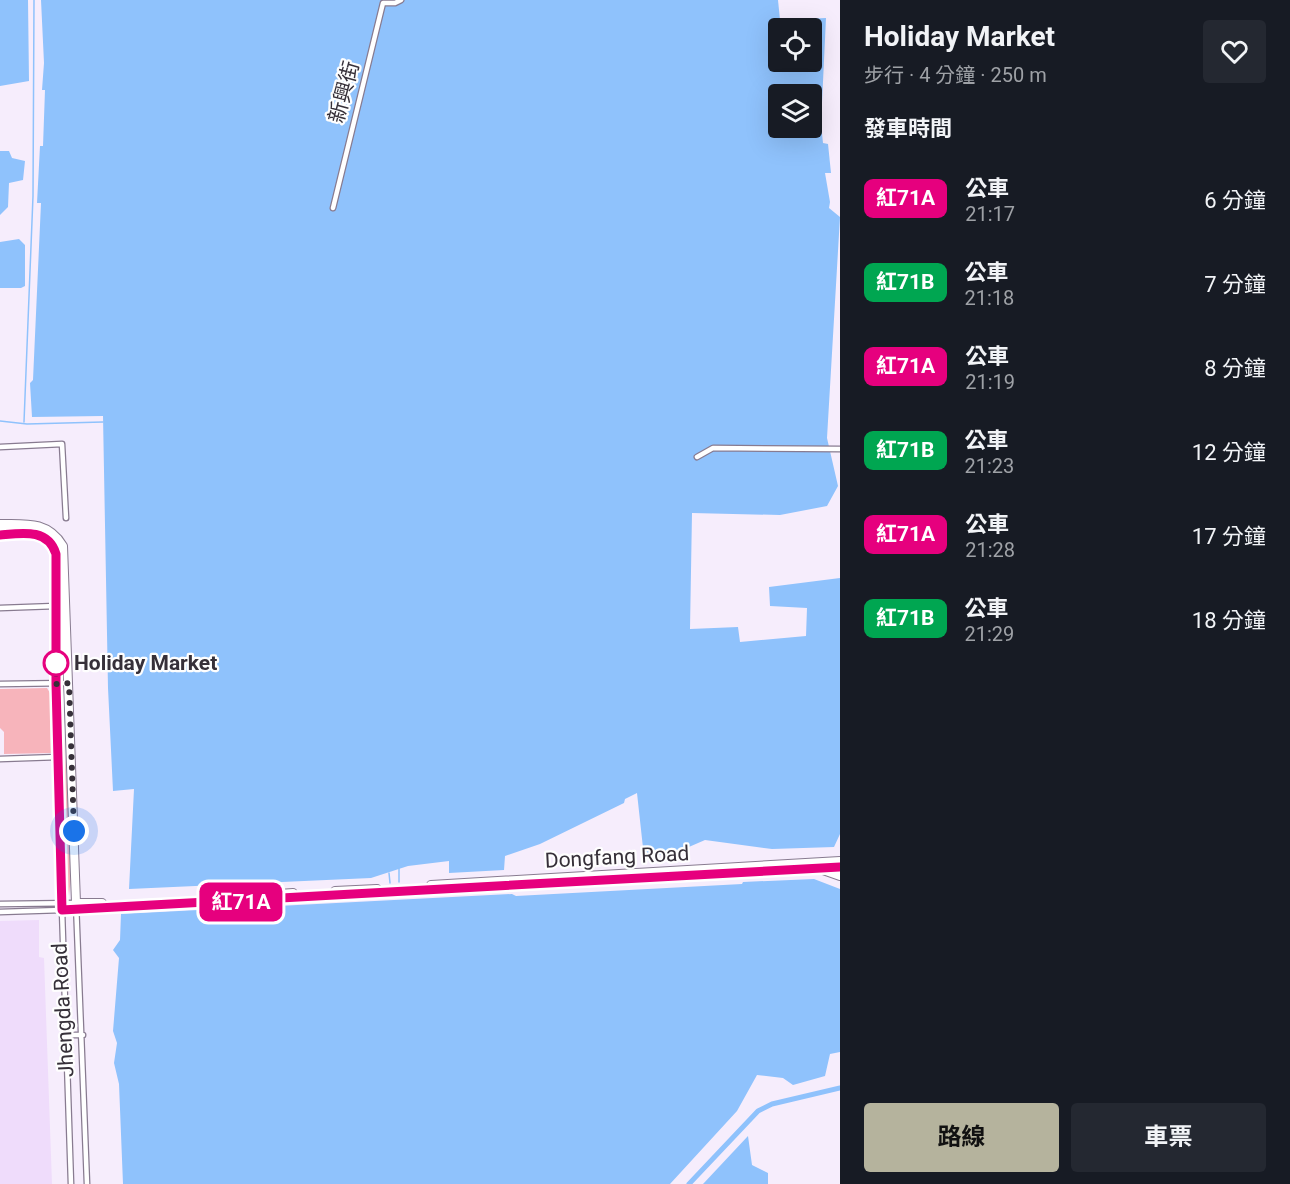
<!DOCTYPE html>
<html lang="zh-TW">
<head>
<meta charset="utf-8">
<style>
  :root { --surface:#171b24; --page:#242831; --text:#f1f3f6; --muted:#9ea1a6; --accent:#b5b39d }
  body { margin:0; font-family:Roboto,"Noto Sans TC",sans-serif; background:var(--page); color:var(--text); height:100vh; display:flex; flex-direction:column; font-size:22px; white-space:nowrap }
  * { box-sizing:border-box; margin:0 }
  p { font-size:20px; color:var(--muted) }
  .icon { flex:none; width:33px; height:33px; fill:none; stroke:currentColor; stroke-width:2; stroke-linecap:round; stroke-linejoin:round }
  .map { position:relative; flex:1; overflow:hidden }
  .panel { display:flex; flex-direction:column; background:var(--surface); width:450px }
  .panel>* { flex:none }
  .badge { padding:0 12px; border-radius:9px; font-size:21px; line-height:39px }
  .controls { position:absolute; left:768px; top:18px; display:grid; gap:12px }
  .controls a { display:grid; place-items:center; width:54px; height:54px; border-radius:6px; background:var(--surface); box-shadow:0 6px 24px #0002; font-size:30px }
  .you { position:absolute; width:30px; height:30px; margin:-15px; border:4px solid #fff; border-radius:50%; background:#1a73e8; box-shadow:0 0 0 9px #1a73e833 }
  .map>.badge { position:absolute; translate:-50% -50%; box-shadow:0 0 0 3px #fff }
  h2 { padding:0 24px; font-size:22px; line-height:54px }
  .round { display:grid; place-items:center; flex:none; width:63px; height:63px; border-radius:6px; background:var(--page) }
  .overview { display:flex; align-items:center; justify-content:space-between; height:102px; padding:0 24px }
  h1 { font-size:28px; font-weight:700; line-height:45px }
  .action { display:flex; gap:12px; margin-top:auto; padding:12px 24px }
  .action a { flex:1; height:69px; border-radius:6px; background:var(--accent); color:#111; font-size:24px; font-weight:700; line-height:69px; text-align:center }
  .action a+a { background:var(--page); color:var(--text) }
  ul { padding:0; list-style:none }
  li { display:flex; align-items:center; gap:18px; height:84px; padding:0 24px }
  li div { flex:1 }
  li b { display:block; font-size:22px }
  li em { font-style:normal }
  li .badge { min-width:66px; font-weight:700; text-align:center }
  main { display:flex; flex:1; min-height:0 }
  .map>svg:first-child { display:block }
  .built { fill:#efdcfb }
  .green { fill:#f7b4bb }
  .water { fill:#8fc2fc; fill-rule:evenodd }
  .lines { fill:none; stroke-linecap:round; stroke-linejoin:round }
  .stream { stroke:#8fc2fc; stroke-width:1.5 }
  .canal { stroke:#8fc2fc; stroke-width:5 }
  .street-casing { stroke:#887b90; stroke-width:7 }
  .primary-casing { stroke:#887b90; stroke-width:10 }
  .street { stroke:#fff; stroke-width:4.5 }
  .primary { stroke:#fff; stroke-width:8 }
  .line-casing { stroke:#fff; stroke-width:14 }
  .line { stroke:#e6007e; stroke-width:9 }
  .walk { stroke:#363039; stroke-width:6; stroke-dasharray:0 10.8 }
  .stop-dot { fill:#fff; stroke:#e6007e; stroke-width:3 }
  .labels { text-anchor:middle; stroke-width:4.5; stroke-linejoin:round; paint-order:stroke }
  .street-label { font-size:21px; fill:#363039; stroke:#fefefe }
  .stop-label { font-size:21px; font-weight:bold; fill:#363039; stroke:#fefefe; text-anchor:start }
</style>
</head>
<body>
<main>
<div class="map">
<svg width="840" height="1184" viewBox="0 0 840 1184">
  <rect width="100%" height="100%" fill="#f6edfc"/>
  <path class="built" d="M 39,920 L 39,957 L 44,958 L 52,1184 L 0,1184 L 0,921 Z"/>
  <path class="green" d="M 47,688 L 50,693 L 51,753 L 4,754 L 4,732 L 0,728 L 0,689 Z
    M 59,689 L 61,689 L 72,867 L 69,896 L 64,863 Z"/>
  <path class="water" d="M 0,0 L 28,0 L 29,81 L 0,86 Z
    M 41,0 L 778,0 L 780,20 L 826,18 L 821,124 L 823,143 L 828,144 L 831,173 L 825,173 L 830,202 L 829,208 L 840,217 L 827,438 L 838,486 L 827,506 L 780,515 L 692,513 L 690,629 L 738,627 L 740,642 L 806,636 L 807,608 L 770,606 L 769,587 L 840,578 L 840,834 L 834,847 L 772,849 L 705,840 L 675,853 L 644,857 L 637,793 L 625,799 L 624,803 L 540,844 L 505,856 L 504,870 L 449,873 L 449,861 L 408,866 L 371,878 L 129,889 L 134,789 L 113,791 L 108,688 L 103,416 L 32,417 L 30,383 L 33,380 L 41,203 L 37,203 L 40,146 L 43,146 L 45,90 L 42,90 L 44,63 ZM 778,28 L 812,28 L 812,62 L 778,62 ZM 778,94 L 812,94 L 812,128 L 778,128 Z
    M 0,151 L 9,151 L 12,158 L 25,161 L 23,180 L 9,183 L 8,207 L 0,215 Z
    M 19,239 L 25,245 L 25,286 L 21,288 L 0,288 L 0,242 Z
    M 814,879 L 840,889 L 840,1052 L 830,1054 L 825,1076 L 793,1085 L 783,1078 L 757,1075 L 737,1111 L 670,1184 L 123,1184 L 119,1084 L 114,1063 L 117,1043 L 113,1031 L 119,958 L 113,950 L 120,940 L 121,914 L 512,894 L 516,896 L 742,884 L 743,882 Z
    M 748,1136 L 752,1165 L 768,1173 L 768,1184 L 703,1184 Z"/>
  <g class="lines">
    <path class="stream" d="M 0,421 L 27,424 L 103,422
      M 24,422 L 33,196 L 34,0
      M 399,867 L 399,882
      M 389,873 L 390,883"/>
    <path class="canal" d="M 689,1184 L 758,1111 L 772,1104 L 840,1088"/>
    <g class="street-casing">
      <path id="street" d="M 333,208 L 383,3 L 395,3 L 401,0
        M 0,447 L 62,444 L 66,518
        M 697,457 L 713,448 L 840,449
        M 0,608 L 56,606
        M 0,684 L 69,683
        M 0,759 L 58,757
        M 0,904 L 76,903 L 87,1184
        M 0,912 L 62,910 L 71,1184
        M 66,1035 L 83,1035"/>
    </g>
    <g class="primary-casing">
      <path id="primary" d="M 0,524 C 26,524 48,521 63,546 L 76,903 L 102,903
        M 0,535 C 22,533 48,528 56,554 L 56,684 L 62,910 L 840,867
        M 823,870 L 840,876
        M 431,885 L 840,861
        M 335,891 L 377,889
        M 249,896 L 293,893"/>
    </g>
    <use href="#street" class="street"/>
    <use href="#primary" class="primary"/>
  </g>
  <g class="lines">
    <g class="line-casing">
      <path id="line" d="M 0,535 C 22,533 48,528 56,554 L 56,684 L 62,910 L 840,867"/>
    </g>
    <use href="#line" class="line"/>
    <path class="walk" d="M 56,663 L 56,684 L 69,683 L 74,831"/>
  </g>
  <circle class="stop-dot" cx="56" cy="663" r="12"/>
  <g class="labels">
    <g class="street-label">
      <text transform="translate(344 92) rotate(-75)" y="7">新興街</text>
      <text transform="translate(617 857) rotate(-3)" y="7">Dongfang Road</text>
      <text transform="translate(63 1010) rotate(-93)" y="7">Jhengda Road</text>
    </g>
    <g class="stop-label">
      <text x="74" y="670">Holiday Market</text>
    </g>
  </g>
</svg>
<div class="controls">
<a><svg class="icon" aria-label="locate" viewBox="0 0 24 24"><circle cx="12" cy="12" r="6"/><path d="M12 2v4M12 18v4M2 12h4M18 12h4"/></svg></a>
<a><svg class="icon" aria-label="layers" viewBox="0 0 24 24"><path d="M12 4l9 5-9 5-9-5zM3 14l9 5 9-5"/></svg></a>
</div>
<div class="you" style="left:74px;top:831px"></div>
<b class="badge" style="left:241px;top:902px;background:#e6007e;color:#fff">紅71A</b>
</div>
<section class="panel">
<div class="overview"><div><h1>Holiday Market</h1><p>步行 · 4 分鐘 · 250 m</p></div><a class="round"><svg class="icon" aria-label="heart" viewBox="0 0 24 24"><path d="M12 20l-8-8c-3-5 5-10 8-4 3-6 11-1 8 4z"/></svg></a></div>
<h2>發車時間</h2>
<ul>
<li><span class="badge" style="background:#e6007e;color:#fff">紅71A</span><div><b>公車</b><p>21:17</p></div><em>6 分鐘</em></li>
<li><span class="badge" style="background:#00a651;color:#fff">紅71B</span><div><b>公車</b><p>21:18</p></div><em>7 分鐘</em></li>
<li><span class="badge" style="background:#e6007e;color:#fff">紅71A</span><div><b>公車</b><p>21:19</p></div><em>8 分鐘</em></li>
<li><span class="badge" style="background:#00a651;color:#fff">紅71B</span><div><b>公車</b><p>21:23</p></div><em>12 分鐘</em></li>
<li><span class="badge" style="background:#e6007e;color:#fff">紅71A</span><div><b>公車</b><p>21:28</p></div><em>17 分鐘</em></li>
<li><span class="badge" style="background:#00a651;color:#fff">紅71B</span><div><b>公車</b><p>21:29</p></div><em>18 分鐘</em></li>
</ul>
<div class="action"><a>路線</a><a>車票</a></div>
</section>
</main>
</body>
</html>
